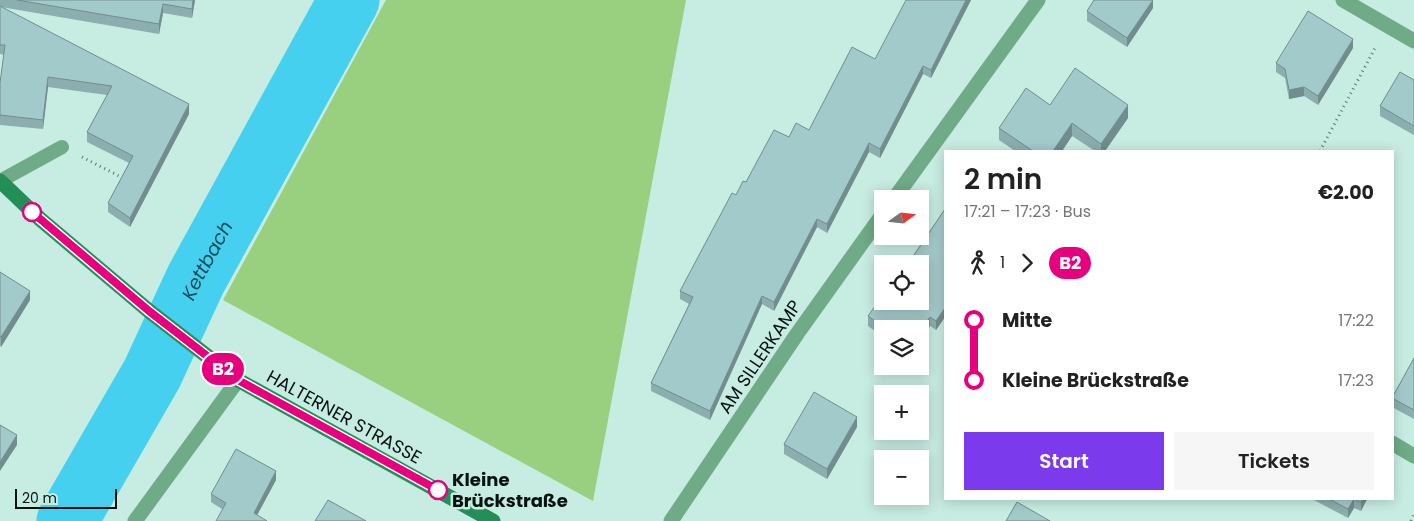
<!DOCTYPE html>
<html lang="en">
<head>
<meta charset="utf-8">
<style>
  :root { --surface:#fff; --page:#f6f6f6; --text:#222; --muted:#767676; --accent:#7c3aed }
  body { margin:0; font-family:Poppins,sans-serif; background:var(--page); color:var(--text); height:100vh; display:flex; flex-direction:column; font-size:19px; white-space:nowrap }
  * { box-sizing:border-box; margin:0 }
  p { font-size:16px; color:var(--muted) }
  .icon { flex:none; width:28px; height:28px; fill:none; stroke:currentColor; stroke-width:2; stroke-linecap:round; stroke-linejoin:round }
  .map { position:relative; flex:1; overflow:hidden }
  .drawer { position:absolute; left:944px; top:150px; width:450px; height:350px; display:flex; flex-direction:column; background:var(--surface); border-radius:0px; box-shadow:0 2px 12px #0003 }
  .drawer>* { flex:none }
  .badge { padding:0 10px; border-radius:16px; font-size:18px; line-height:32px }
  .needle { width:32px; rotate:75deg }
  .fabs { position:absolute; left:874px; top:190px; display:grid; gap:10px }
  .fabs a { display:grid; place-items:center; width:55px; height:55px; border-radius:0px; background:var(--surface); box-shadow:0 2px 12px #0003; font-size:25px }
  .scale { position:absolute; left:15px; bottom:12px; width:102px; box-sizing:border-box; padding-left:5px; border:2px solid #05120f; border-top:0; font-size:14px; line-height:18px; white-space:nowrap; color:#05120f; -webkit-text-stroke:4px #c7ece2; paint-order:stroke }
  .map>.badge { position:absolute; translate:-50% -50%; box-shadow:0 0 0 2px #fff }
  .legs { display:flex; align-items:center; gap:8px; height:55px; padding:0 20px; font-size:16px }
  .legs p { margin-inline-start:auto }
  .summary { display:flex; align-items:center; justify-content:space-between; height:85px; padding:0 20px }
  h1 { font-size:28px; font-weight:600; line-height:38px }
  .cta { display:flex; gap:10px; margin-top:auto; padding:10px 20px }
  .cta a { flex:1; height:58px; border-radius:0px; background:var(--accent); color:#fff; font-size:20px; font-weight:600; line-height:58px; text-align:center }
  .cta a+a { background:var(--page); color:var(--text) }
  ul { padding:0 20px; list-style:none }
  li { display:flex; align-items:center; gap:18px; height:60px; font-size:19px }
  li i { display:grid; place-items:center; width:8px; height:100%; margin:0 6px; background:currentColor }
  li i::after { content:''; width:12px; height:12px; margin:-6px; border:4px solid; border-radius:50%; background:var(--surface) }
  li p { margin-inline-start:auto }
  li:first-child i { background:linear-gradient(#0000 50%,currentColor 0) }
  li:last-child i { background:linear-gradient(currentColor 50%,#0000 0) }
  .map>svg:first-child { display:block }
  .green { fill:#99d080 }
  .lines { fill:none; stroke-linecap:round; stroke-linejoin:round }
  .river { stroke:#46d0ef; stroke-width:61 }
  .path { stroke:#5d756f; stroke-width:3; stroke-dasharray:1 4; stroke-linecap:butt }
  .lane { stroke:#6fab86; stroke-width:14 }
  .street { stroke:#6fab86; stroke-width:15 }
  .secondary { stroke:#248e59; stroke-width:15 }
  .wall { fill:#8caeae }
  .shaded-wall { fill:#728d8d }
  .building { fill:#a3caca; stroke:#728d8d }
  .line-1-casing { stroke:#fff; stroke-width:11 }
  .line-1 { stroke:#e6007e; stroke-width:8 }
  .stop-1-dot { fill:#fff; stroke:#e6007e; stroke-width:2.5 }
  .labels { text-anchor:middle; stroke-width:5; stroke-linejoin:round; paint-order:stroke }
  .street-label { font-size:18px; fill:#05120f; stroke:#c7ece2 }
  .stop-label { font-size:18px; font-weight:bold; fill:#05120f; stroke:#c7ece2; text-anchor:start }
  .water-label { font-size:19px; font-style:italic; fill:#134d5a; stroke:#c7ece2 }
</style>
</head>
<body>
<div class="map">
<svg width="1414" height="521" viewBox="0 0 1414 521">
  <rect width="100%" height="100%" fill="#c7ece2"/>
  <path class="green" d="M 386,0 L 686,0 L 593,501 L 223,300 Z"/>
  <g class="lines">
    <path class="river" id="s1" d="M 67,521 L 152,374 L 196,279 L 349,0"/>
    <path class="path" d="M 1320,151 L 1375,48
      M 82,157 L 123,178
      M 1411,521 L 1414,514"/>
    <path class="lane" d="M 0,181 L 62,147"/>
    <path class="street" d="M 1343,0 L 1414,41
      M 894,199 L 1038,0
      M 1392,443 L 1414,456
      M 135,521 L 238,380
      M 671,521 L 797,334 L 882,215"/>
    <path class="secondary" d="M 0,181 L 40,219 L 149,311 L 238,380 L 493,521"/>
  </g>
  <path class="wall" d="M 0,0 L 195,0 L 192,18 L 163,13 L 159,34 L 1,7 L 189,114 L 130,227 L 108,212 L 108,203 L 129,163 L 87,142 L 87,132 L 107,95 L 48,87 L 43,129 L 0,125 L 0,83 L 4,55 L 0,54 Z
    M 971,0 L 931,78 L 923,74 L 880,158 L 869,152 L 827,233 L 817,227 L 774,311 L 762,304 L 710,420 L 651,391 L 651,383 L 689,304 L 680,299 L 680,291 L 736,195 L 746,182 L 789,137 L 809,130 L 875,59 Z
    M 1153,0 L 1153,8 L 1127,47 L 1087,21 L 1087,11 Z
    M 1353,48 L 1318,105 L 1304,96 L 1289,99 L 1285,78 L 1276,72 L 1276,63 Z
    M 1414,80 L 1414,135 L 1380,116 L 1380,106 Z
    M 1050,105 L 1128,118 L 1105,151 L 1095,151 L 1072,136 L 1062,151 L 1015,151 L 999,140 L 999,128 Z
    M 945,209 L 945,317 L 936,330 L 930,326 L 920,329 L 882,329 L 882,336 L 868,326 L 868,316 L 882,301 Z
    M 0,272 L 30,300 L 1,347 L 0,346 Z
    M 1414,358 L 1414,419 L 1392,407 L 1392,398 Z
    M 857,427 L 827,479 L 784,454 L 784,444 Z
    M 276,480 L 257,515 L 222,509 L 211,502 L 211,494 Z
    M 1312,499 L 1367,499 L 1361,511 L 1354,508 L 1348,518 Z"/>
  <path class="shaded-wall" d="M 193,0 L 195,0 L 192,18 L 192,9 Z
    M 966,0 L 971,0 L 931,78 L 931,70 Z
    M 1153,0 L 1153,8 L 1127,47 L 1127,38 Z
    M 163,4 L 163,13 L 159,34 L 159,24 Z
    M 1353,39 L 1353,48 L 1318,105 L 1318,96 Z
    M 923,66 L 923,74 L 880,158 L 880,149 Z
    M 48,77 L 48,87 L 43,129 L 43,120 Z
    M 1304,87 L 1304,96 L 1289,99 L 1289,90 Z
    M 189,104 L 189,114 L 130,227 L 130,218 Z
    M 1128,105 L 1128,118 L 1105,151 L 1101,151 L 1101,144 Z
    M 1072,123 L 1072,136 L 1062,151 L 1053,151 Z
    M 869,143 L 869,152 L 827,233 L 827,224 Z
    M 817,219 L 817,227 L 774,311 L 774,302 Z
    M 30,291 L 30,300 L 1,347 L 1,337 Z
    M 762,296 L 762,304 L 710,420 L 710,411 Z
    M 945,308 L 945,317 L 936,330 L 936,321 Z
    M 930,317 L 930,326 L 920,341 L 920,331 Z
    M 857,417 L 857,427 L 827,479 L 827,469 Z
    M 17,435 L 17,445 L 0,471 L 0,462 Z
    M 276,471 L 276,480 L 254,521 L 254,513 Z
    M 1354,499 L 1354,508 L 1348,518 L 1348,509 Z
    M 1362,499 L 1367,499 L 1361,511 L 1361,502 Z"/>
  <path class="building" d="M 17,0 L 193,0 L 192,9 L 163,4 L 159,24 Z
    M 906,0 L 966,0 L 931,70 L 923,66 L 880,149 L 869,143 L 827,224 L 817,219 L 774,302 L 762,296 L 710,411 L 651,383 L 693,297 L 680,291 L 732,193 L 736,195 L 743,181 L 746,182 L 774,130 L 789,137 L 796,123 L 809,130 L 852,47 L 875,59 Z
    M 1094,0 L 1153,0 L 1127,38 L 1087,11 Z
    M 0,6 L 189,104 L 130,218 L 108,203 L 133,156 L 87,132 L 112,86 L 48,77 L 43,120 L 0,115 L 0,83 L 5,45 L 0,45 Z
    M 1308,11 L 1353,39 L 1318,96 L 1304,87 L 1289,90 L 1285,69 L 1276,63 Z
    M 1075,68 L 1128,105 L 1101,144 L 1072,123 L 1053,151 L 1033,151 L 999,128 L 1026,88 L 1050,105 Z
    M 1400,72 L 1414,80 L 1414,126 L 1380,106 Z
    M 945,209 L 945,308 L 936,321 L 930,317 L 920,331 L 920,329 L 886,329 L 868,316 L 882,296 L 882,301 L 920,301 L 920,264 L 908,264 Z
    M 0,272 L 30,291 L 1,337 L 0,336 Z
    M 1414,358 L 1414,410 L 1392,398 Z
    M 814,392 L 857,417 L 827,469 L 784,444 Z
    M 0,425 L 17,435 L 0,462 Z
    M 236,449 L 276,471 L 254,513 L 267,521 L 216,521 L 226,503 L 211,494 Z
    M 1329,499 L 1354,499 L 1348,509 Z
    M 1354,499 L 1362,499 L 1361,502 Z
    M 328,500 L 366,521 L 315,521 Z
    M 1017,502 L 1050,521 L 1006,521 Z"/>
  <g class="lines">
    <g class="line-1-casing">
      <path id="line-1" d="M 32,212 L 149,311 L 238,380 L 438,490"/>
    </g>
    <use href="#line-1" class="line-1"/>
  </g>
  <g class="stop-1-dot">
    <circle cx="32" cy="212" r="9"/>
    <circle cx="438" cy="490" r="9"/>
  </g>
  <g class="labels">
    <g class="street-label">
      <text transform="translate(760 357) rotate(-56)" y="6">AM SILLERKAMP</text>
      <text transform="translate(344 417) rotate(29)" y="6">HALTERNER STRASSE</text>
    </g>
    <g class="stop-label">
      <text x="452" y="486">Kleine<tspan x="452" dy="21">Brückstraße</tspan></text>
    </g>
    <g class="water-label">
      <text dy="7" stroke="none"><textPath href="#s1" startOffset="296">Kettbach</textPath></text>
    </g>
  </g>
</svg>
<div class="fabs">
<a><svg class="needle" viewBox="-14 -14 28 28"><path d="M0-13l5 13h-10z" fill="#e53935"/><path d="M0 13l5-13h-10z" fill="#767676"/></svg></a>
<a><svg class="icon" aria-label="locate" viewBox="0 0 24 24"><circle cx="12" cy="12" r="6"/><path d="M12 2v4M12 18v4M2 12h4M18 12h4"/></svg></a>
<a><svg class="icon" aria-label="layers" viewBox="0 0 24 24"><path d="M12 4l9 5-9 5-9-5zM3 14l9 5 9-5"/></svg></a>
<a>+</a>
<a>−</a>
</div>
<div class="scale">20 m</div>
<b class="badge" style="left:223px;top:369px;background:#e6007e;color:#fff">B2</b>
<section class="drawer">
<div class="summary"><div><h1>2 min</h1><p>17:21 – 17:23 · Bus</p></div><b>€2.00</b></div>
<div class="legs"><svg class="icon" aria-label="walk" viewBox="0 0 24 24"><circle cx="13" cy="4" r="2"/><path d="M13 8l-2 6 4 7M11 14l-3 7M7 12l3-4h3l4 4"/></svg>1<svg class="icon" aria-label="forward" viewBox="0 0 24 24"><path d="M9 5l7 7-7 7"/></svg><b class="badge" style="background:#e6007e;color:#fff">B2</b></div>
<ul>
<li><i style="color:#e6007e"></i><b>Mitte</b><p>17:22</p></li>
<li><i style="color:#e6007e"></i><b>Kleine Brückstraße</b><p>17:23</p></li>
</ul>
<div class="cta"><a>Start</a><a>Tickets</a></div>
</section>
</div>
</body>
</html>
